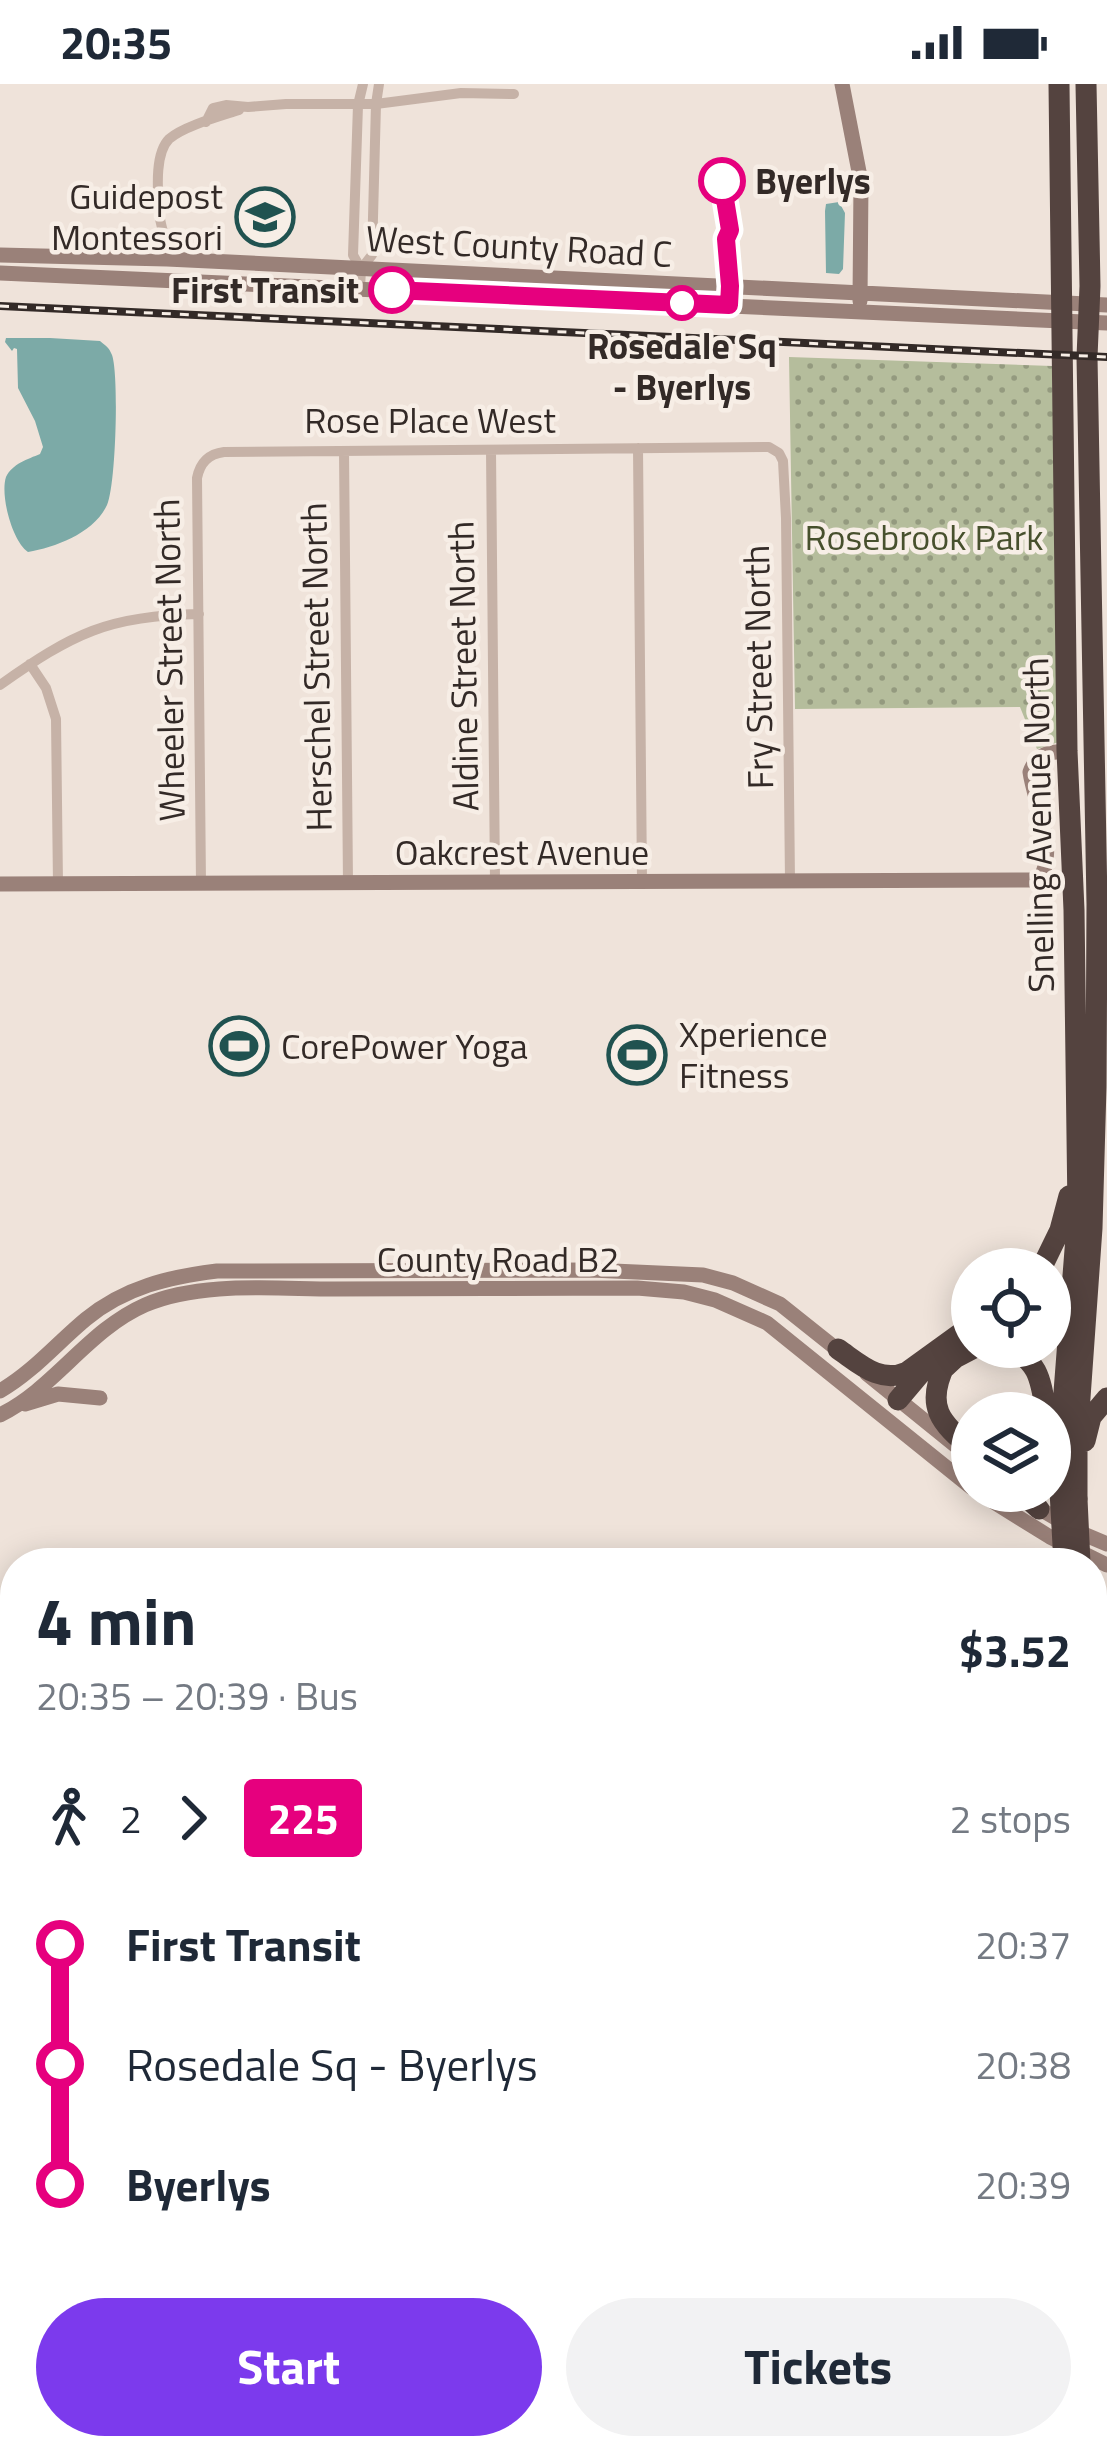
<!DOCTYPE html>
<html lang="en">
<head>
<meta charset="utf-8">
<style>
  :root { --surface:#fff; --page:#f2f2f3; --text:#1f2937; --muted:#747a83; --accent:#7c3aed }
  body { margin:0; font-family:"Titillium Web",sans-serif; background:var(--page); color:var(--text); height:100vh; display:flex; flex-direction:column; font-size:45px; white-space:nowrap }
  * { box-sizing:border-box; margin:0 }
  p { font-size:39px; color:var(--muted) }
  .icon { flex:none; width:66px; height:66px; fill:none; stroke:currentColor; stroke-width:2; stroke-linecap:round; stroke-linejoin:round }
  .map { position:relative; flex:1; overflow:hidden }
  .drawer { position:absolute; left:0px; top:1464px; width:1107px; height:912px; display:flex; flex-direction:column; background:var(--surface); border-radius:48px 48px 0 0; box-shadow:0 6px 30px #0003 }
  .drawer>* { flex:none }
  .badge { padding:0 24px; border-radius:9px; font-size:42px; line-height:78px }
  .fabs { position:absolute; left:951px; top:1164px; display:grid; gap:24px }
  .fabs a { display:grid; place-items:center; width:120px; height:120px; border-radius:50%; background:var(--surface); box-shadow:0 6px 30px #0003; font-size:60px }
  .map>.badge { position:absolute; translate:-50% -50%; box-shadow:0 0 0 6px #fff }
  .legs { display:flex; align-items:center; gap:18px; height:132px; padding:0 36px; font-size:39px }
  .legs p { margin-inline-start:auto }
  .overview { display:flex; align-items:center; justify-content:space-between; height:204px; padding:0 36px }
  h1 { font-size:66px; font-weight:700; line-height:90px }
  .cta { display:flex; gap:24px; margin-top:auto; padding:24px 36px }
  .cta a { flex:1; height:138px; border-radius:72px; background:var(--accent); color:#fff; font-size:48px; font-weight:700; line-height:138px; text-align:center }
  .cta a+a { background:var(--page); color:var(--text) }
  ul { padding:0 36px; list-style:none }
  li { display:flex; align-items:center; gap:42px; height:120px; font-size:45px }
  li i { display:grid; place-items:center; width:18px; height:100%; margin:0 15px; background:currentColor }
  li i::after { content:''; width:30px; height:30px; margin:-15px; border:9px solid; border-radius:50%; background:var(--surface) }
  li p { margin-inline-start:auto }
  li:first-child i { background:linear-gradient(#0000 50%,currentColor 0) }
  li:last-child i { background:linear-gradient(currentColor 50%,#0000 0) }
  .status { display:flex; justify-content:space-between; align-items:center; height:84px; padding:0 60px; background:var(--surface); direction:ltr }
  .status svg { height:33px; fill:currentColor }
  .map>svg:first-child { display:block }
  .park { fill:url(#park-dots) }
  .water { fill:#7caaa7 }
  .lines { fill:none; stroke-linecap:round; stroke-linejoin:round }
  .street { stroke:#c6b2a7; stroke-width:10 }
  .secondary { stroke:#9a8179; stroke-width:15 }
  .highway { stroke:#54433f; stroke-width:21 }
  .rail-casing { stroke:#332a27; stroke-width:8 }
  .rail { stroke:#f7eee6; stroke-width:3; stroke-dasharray:9; stroke-linecap:butt }
  .highway-bridge { stroke:#54433f; stroke-width:21 }
  .line-1-casing { stroke:#fff; stroke-width:27 }
  .line-1 { stroke:#e6007e; stroke-width:18 }
  .stop-1-dot { fill:#fff; stroke:#e6007e; stroke-width:6 }
  .labels { text-anchor:middle; stroke-width:9; stroke-linejoin:round; paint-order:stroke }
  .stop-label { font-size:36px; font-weight:bold; fill:#332a27; stroke:#f7eee6; text-anchor:start }
  .poi-label { font-size:36px; fill:#332a27; stroke:#f7eee6; text-anchor:start }
  .street-label { font-size:36px; fill:#332a27; stroke:#f7eee6 }
  .park-label { font-size:36px; fill:#47502d; stroke:#f7eee6 }
</style>
</head>
<body>
<div class="status"><b>20:35</b><svg viewBox="0 0 49 12"><path d="M0 12V9h3v3zM5 12V6h3v6zM10 12V3h3v9zM15 12V0h3v12zM26 1h20v11H26zM47 4h2v5h-2z"/></svg></div>
<div class="map">
<svg width="1107" height="2376" viewBox="0 0 1107 2376">
  <defs>
    <pattern id="park-dots" width="8" height="8" patternUnits="userSpaceOnUse" patternTransform="scale(3)"><rect width="8" height="8" fill="#b5bd9c"/><path d="M2 2h.1M6 6h.1" fill="none" stroke="#949a7f" stroke-width="1.8" stroke-linecap="round"/></pattern>
  </defs>
  <rect width="100%" height="100%" fill="#efe3da"/>
  <path class="park" d="M 789,273 L 1052,282 L 1062,657 L 1037,665 L 1020,623 L 795,625 Z"/>
  <path class="water" d="M 839,118 L 845,129 L 843,185 L 839,190 L 826,189 L 825,127 L 826,120 Z
    M 50,254 L 100,257 C 107,263 108,262 112,271 C 119,290 116,402 107,421 C 94,449 56,463 28,468 C 12,457 0,411 6,393 C 12,380 28,375 40,370 L 43,363 L 35,337 L 18,304 L 17,265 L 14,264 L 12,267 L 5,258 L 6,254 Z"/>
  <g class="lines">
    <path class="street" d="M 206,38 L 213,24 L 226,21 L 248,23 L 286,20 L 376,20 L 461,9 L 514,10
      M 167,175 C 168,159 161,145 159,129 C 158,109 154,70 169,55 C 184,42 221,32 239,26
      M 361,185 L 353,171 L 358,21 L 363,0
      M 360,205 L 361,185 L 372,171 L 376,20 L 379,0
      M 638,364 L 642,798
      M 491,366 L 495,798
      M 344,367 L 348,799
      M 30,580 L 46,604 L 56,635 L 58,800
      M 0,601 C 72,550 109,531 199,530
      M 201,800 L 197,394 C 200,379 208,370 224,368 L 769,363 L 779,369 L 783,377 L 786,434 L 790,797
      M 579,2361 L 579,2376
      M 722,2361 L 722,2376"/>
    <path class="secondary" d="M 842,0 L 861,98 L 860,217
      M 0,171 L 167,175 L 1107,221
      M 0,189 L 1107,239
      M 0,800 L 1039,796 C 1059,768 1034,718 1030,688 C 1037,669 1049,668 1067,667
      M 867,1290 L 956,1362
      M 0,1307 C 33,1288 57,1259 86,1235 C 125,1203 169,1193 217,1187 L 591,1186 L 703,1191 L 733,1199 L 780,1220 L 844,1271
      M 25,1320 L 58,1310 L 100,1314
      M 0,1331 C 55,1304 88,1246 145,1221 C 200,1197 276,1205 335,1205 C 436,1205 536,1204 637,1204 L 684,1208 L 715,1216 L 767,1239 L 972,1404
      M 976,1407 L 1050,1453 L 1107,1481
      M 1030,1419 L 1081,1449 L 1107,1460
      M 0,2322 L 8,2306 L 15,2264
      M 340,2361 L 340,2376
      M 1091,2361 L 1092,2376"/>
    <path class="highway" d="M 1059,0 L 1067,667 L 1074,826 L 1078,1127 L 1064,1308 L 1060,1407
      M 1041,1185 L 1060,1146 L 1069,1112
      M 1005,1263 C 1039,1274 1041,1297 1046,1329
      M 838,1265 C 860,1280 880,1300 907,1288 L 972,1241
      M 945,1281 C 925,1322 940,1339 972,1365
      M 940,1288 L 955,1274 L 976,1263
      M 898,1316 L 925,1284
      M 1085,1357 L 1091,1333 L 1107,1314
      M 1020,1407 L 1039,1425
      M 1077,1415 L 1077,1356 L 1092,1144 L 1096,1003 L 1097,820 L 1087,273 L 1090,202 L 1086,0
      M 1092,1580 L 1107,1664
      M 1092,1663 L 1107,1757
      M 0,1776 L 15,1784
      M 0,1801 L 15,1797
      M 1092,1836 L 1102,1856 L 1107,1885
      M 0,1954 L 15,1952
      M 1092,1959 L 1107,1959
      M 1092,2009 L 1107,2009
      M 0,2012 L 15,2017
      M 1092,2124 L 1107,2093
      M 0,2152 L 15,2154
      M 0,2170 L 15,2173
      M 1092,2278 L 1107,2336"/>
    <g class="rail-casing">
      <path id="rail" d="M 0,222 L 1107,273"/>
    </g>
    <use href="#rail" class="rail"/>
    <path class="highway-bridge" d="M 1060,1407 L 1064,1479
      M 1077,1415 L 1080,1479"/>
  </g>
  <g class="lines">
    <g class="line-1-casing">
      <path id="line-1" d="M 392,206 L 729,221 L 730,202 L 726,155 L 730,146 L 722,97"/>
    </g>
    <use href="#line-1" class="line-1"/>
  </g>
  <defs>
    <g id="school-ring" transform="scale(3)"><circle r="9.5" fill="#f7eee6" stroke="#205250" stroke-width="1.5"/><path d="M0-5L7-2L0 1L-7-2ZM-4 1L0 2.5L4 1V4Q0 6-4 4Z" fill="#205250"/></g>
    <g id="stadium-ring" transform="scale(3)"><circle r="9.5" fill="#f7eee6" stroke="#205250" stroke-width="1.5"/><path d="M0-5a6.5 5 0 1 0 0 10a6.5 5 0 1 0 0-10ZM-3.5-1.8h7v3.6h-7Z" fill="#205250"/></g>
  </defs>
  <g fill-rule="evenodd">
    <use href="#school-ring" x="265" y="133"/>
    <use href="#stadium-ring" x="239" y="962"/>
    <use href="#stadium-ring" x="637" y="971"/>
  </g>
  <g class="stop-1-dot">
    <circle cx="722" cy="97" r="21"/>
    <circle cx="392" cy="206" r="21"/>
    <circle cx="682" cy="219" r="15"/>
  </g>
  <g class="labels">
    <g class="stop-label">
      <text x="755" y="110">Byerlys</text>
      <text x="359" y="219" text-anchor="end">First Transit</text>
      <text x="682" y="275" text-anchor="middle">Rosedale Sq<tspan x="682" dy="41">- Byerlys</tspan></text>
    </g>
    <g class="poi-label">
      <text x="223" y="125" text-anchor="end">Guidepost<tspan x="223" dy="41">Montessori</tspan></text>
      <text x="679" y="963">Xperience<tspan x="679" dy="41">Fitness</tspan></text>
      <text x="281" y="975">CorePower Yoga</text>
    </g>
    <g class="street-label">
      <text transform="translate(519 162) rotate(3)" y="13">West County Road C</text>
      <text x="430" y="349">Rose Place West</text>
      <text transform="translate(169 576) rotate(-91)" y="13">Wheeler Street North</text>
      <text transform="translate(463 582) rotate(-91)" y="13">Aldine Street North</text>
      <text transform="translate(316 583) rotate(-91)" y="13">Herschel Street North</text>
      <text transform="translate(758 583) rotate(-91)" y="13">Fry Street North</text>
      <text transform="translate(1038 741) rotate(-91)" y="13">Snelling Avenue North</text>
      <text x="522" y="781">Oakcrest Avenue</text>
      <text x="498" y="1188">County Road B2</text>
    </g>
    <g class="park-label">
      <text x="924" y="466">Rosebrook Park</text>
    </g>
  </g>
</svg>
<div class="fabs">
<a><svg class="icon" aria-label="locate" viewBox="0 0 24 24"><circle cx="12" cy="12" r="6"/><path d="M12 2v4M12 18v4M2 12h4M18 12h4"/></svg></a>
<a><svg class="icon" aria-label="layers" viewBox="0 0 24 24"><path d="M12 4l9 5-9 5-9-5zM3 14l9 5 9-5"/></svg></a>
</div>
<section class="drawer">
<div class="overview"><div><h1>4 min</h1><p>20:35 – 20:39 · Bus</p></div><b>$3.52</b></div>
<div class="legs"><svg class="icon" aria-label="walk" viewBox="0 0 24 24"><circle cx="13" cy="4" r="2"/><path d="M13 8l-2 6 4 7M11 14l-3 7M7 12l3-4h3l4 4"/></svg>2<svg class="icon" aria-label="forward" viewBox="0 0 24 24"><path d="M9 5l7 7-7 7"/></svg><b class="badge" style="background:#e6007e;color:#fff">225</b><p>2 stops</p></div>
<ul>
<li><i style="color:#e6007e"></i><b>First Transit</b><p>20:37</p></li>
<li><i style="color:#e6007e"></i><span>Rosedale Sq - Byerlys</span><p>20:38</p></li>
<li><i style="color:#e6007e"></i><b>Byerlys</b><p>20:39</p></li>
</ul>
<div class="cta"><a>Start</a><a>Tickets</a></div>
</section>
</div>
</body>
</html>
